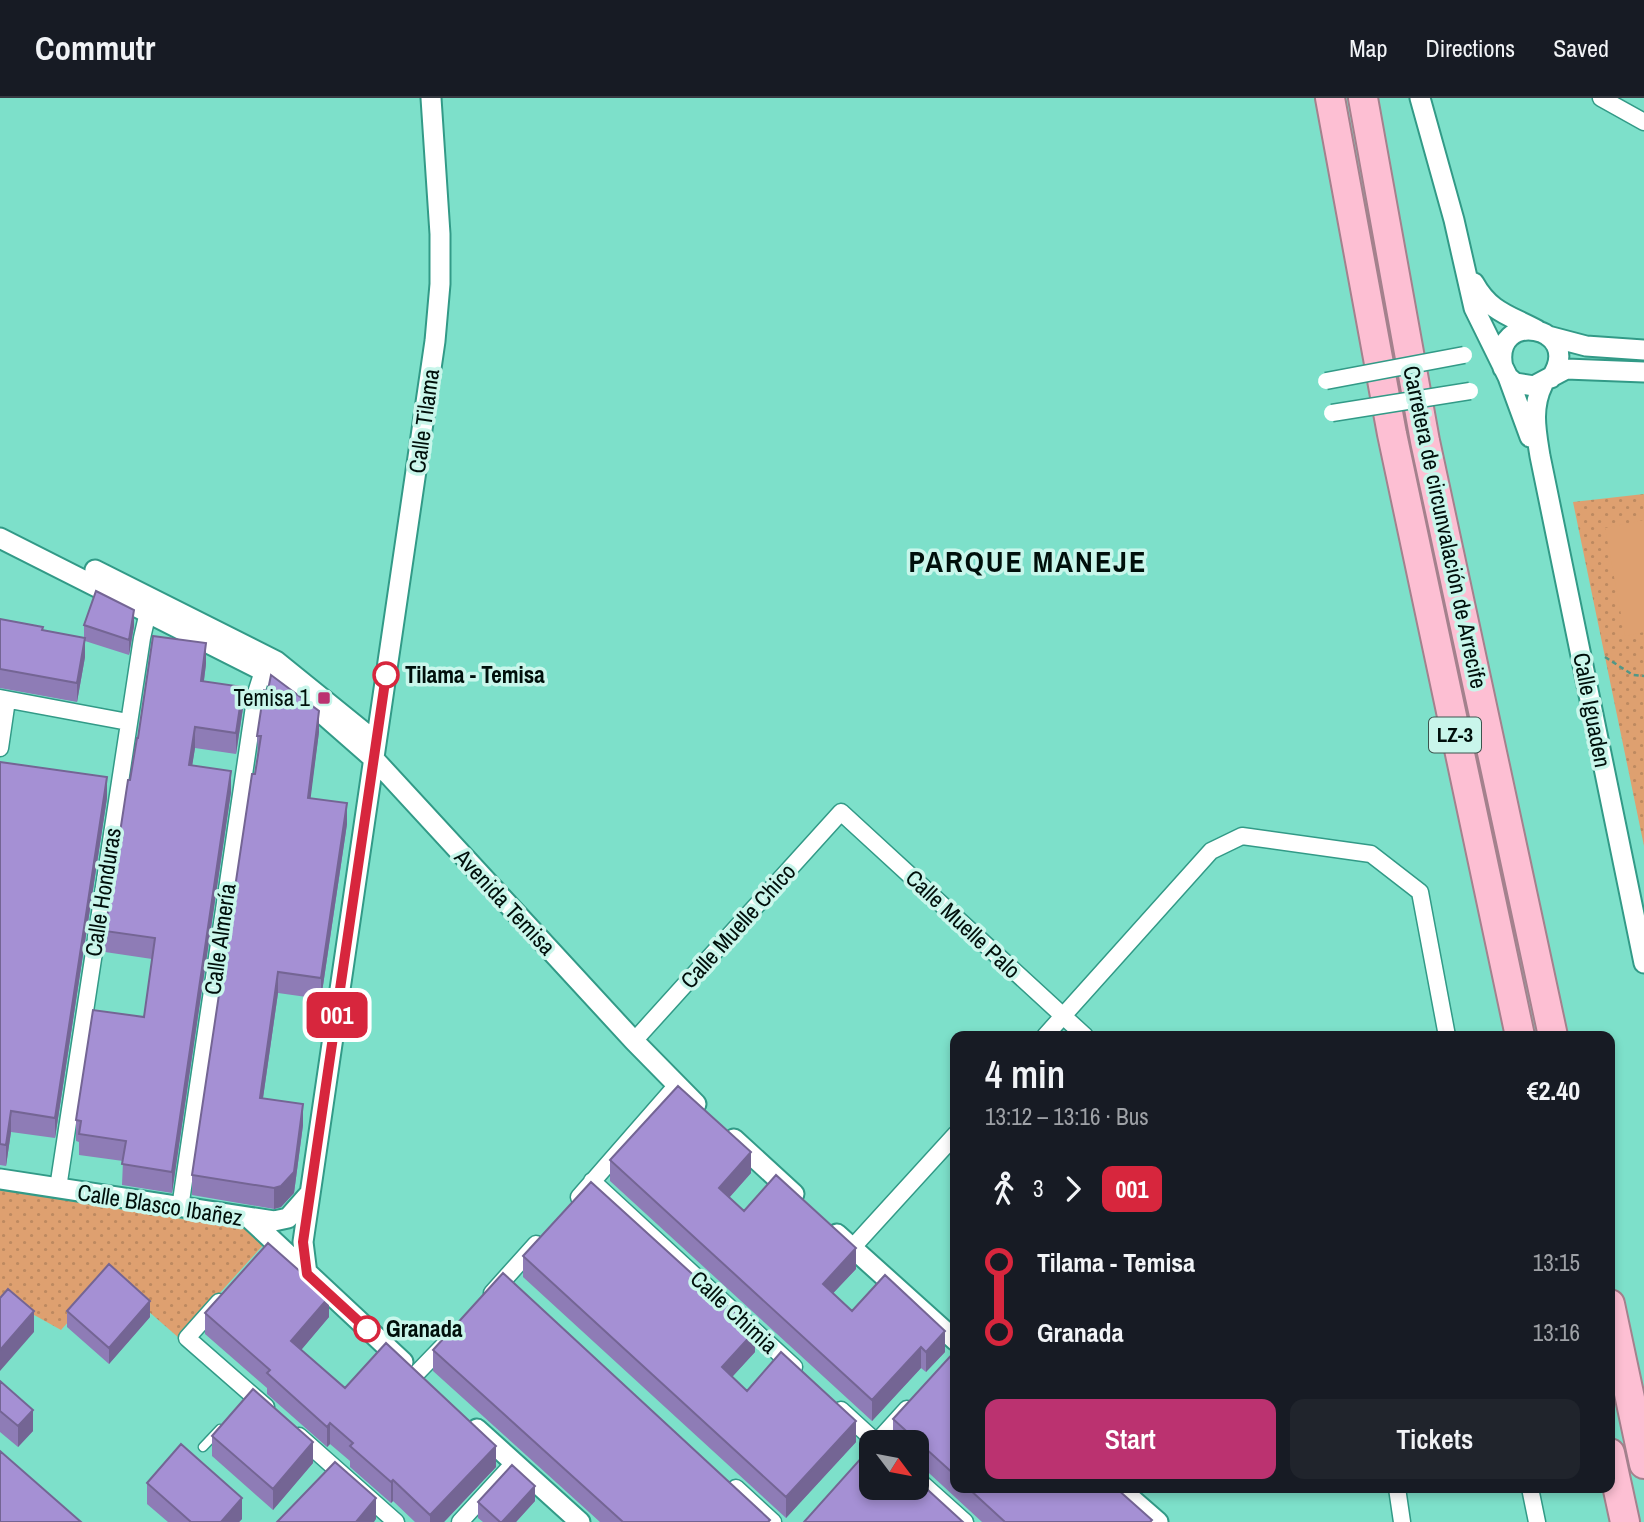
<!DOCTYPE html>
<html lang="en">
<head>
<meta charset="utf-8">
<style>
  :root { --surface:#171b24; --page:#20242c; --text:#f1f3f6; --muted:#9ea1a6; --line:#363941; --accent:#bb3270 }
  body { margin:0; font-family:"Archivo Narrow",sans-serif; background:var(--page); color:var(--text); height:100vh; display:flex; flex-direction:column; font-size:26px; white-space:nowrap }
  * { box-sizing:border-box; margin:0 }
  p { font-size:23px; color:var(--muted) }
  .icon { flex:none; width:38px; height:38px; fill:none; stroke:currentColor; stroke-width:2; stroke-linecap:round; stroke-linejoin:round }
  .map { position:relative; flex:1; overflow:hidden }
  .drawer { position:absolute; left:950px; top:933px; width:665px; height:462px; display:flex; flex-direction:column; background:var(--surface); border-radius:14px; box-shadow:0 4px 10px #0003 }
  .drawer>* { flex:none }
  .badge { padding:0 14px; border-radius:10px; font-size:24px; line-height:46px }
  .needle { width:46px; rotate:122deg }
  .buttons { position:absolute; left:859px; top:1332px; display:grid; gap:14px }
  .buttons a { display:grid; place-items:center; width:70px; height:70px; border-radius:14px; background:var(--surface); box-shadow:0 4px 10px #0003; font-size:35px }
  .map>.badge { position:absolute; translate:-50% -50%; box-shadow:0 0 0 4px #fff }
  .legs { display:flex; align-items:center; gap:10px; height:77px; padding:0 35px; font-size:23px }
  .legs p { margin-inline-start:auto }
  .overview { display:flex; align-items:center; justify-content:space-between; height:119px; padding:0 35px }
  h1 { font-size:38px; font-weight:600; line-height:52px }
  .action { display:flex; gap:14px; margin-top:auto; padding:14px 35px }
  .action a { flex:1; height:80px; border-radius:14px; background:var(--accent); color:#fff; font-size:28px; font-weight:600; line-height:80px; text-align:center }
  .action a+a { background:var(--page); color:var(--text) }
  ul { padding:0 35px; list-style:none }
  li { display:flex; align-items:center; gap:24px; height:70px; font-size:26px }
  li i { display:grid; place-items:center; width:10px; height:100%; margin:0 9px; background:currentColor }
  li i::after { content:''; width:18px; height:18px; margin:-9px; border:5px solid; border-radius:50%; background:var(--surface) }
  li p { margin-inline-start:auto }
  li:first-child i { background:linear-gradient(#0000 50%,currentColor 0) }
  li:last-child i { background:linear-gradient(currentColor 50%,#0000 0) }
  header { display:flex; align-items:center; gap:42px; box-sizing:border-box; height:98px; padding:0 35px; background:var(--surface); border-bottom:2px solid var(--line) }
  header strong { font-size:33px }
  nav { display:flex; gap:38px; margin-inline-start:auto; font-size:24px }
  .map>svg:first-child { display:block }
  .grass { fill:url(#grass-dots) }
  .garden { fill:#dea070 }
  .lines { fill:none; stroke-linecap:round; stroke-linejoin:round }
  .service-casing { stroke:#329a87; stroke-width:11 }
  .minor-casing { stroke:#329a87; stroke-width:19 }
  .tertiary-casing { stroke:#329a87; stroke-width:23 }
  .motorway-casing { stroke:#a4818d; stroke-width:32 }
  .path { stroke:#519787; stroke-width:2.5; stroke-dasharray:5 3.5; stroke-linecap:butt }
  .service { stroke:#fff; stroke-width:8 }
  .minor { stroke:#fff; stroke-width:16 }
  .tertiary { stroke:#fff; stroke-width:19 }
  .motorway { stroke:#fdbfd3; stroke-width:28 }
  .minor-bridge-casing { stroke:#329a87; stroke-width:19; stroke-linecap:butt }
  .minor-bridge { stroke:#fff; stroke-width:16 }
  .wall { fill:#8e7cb6 }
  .shaded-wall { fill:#746594 }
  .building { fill:#a590d4; stroke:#746594; stroke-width:2 }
  .line-1-casing { stroke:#fff; stroke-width:16 }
  .line-1 { stroke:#d7263d; stroke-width:10 }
  .stop-1-dot { fill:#fff; stroke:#d7263d; stroke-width:3.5 }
  .poi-dot { fill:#bb3270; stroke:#c9f6eb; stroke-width:2.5 }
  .labels { text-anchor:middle; stroke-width:7; stroke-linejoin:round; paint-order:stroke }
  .shield { fill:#c9f6eb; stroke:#3c544e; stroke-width:2 }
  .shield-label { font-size:21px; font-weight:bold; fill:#000f0b }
  .street-label { font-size:23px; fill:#000f0b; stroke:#c9f6eb }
  .stop-label { font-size:23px; font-weight:bold; fill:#000f0b; stroke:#c9f6eb; text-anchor:start }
  .poi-label { font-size:23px; fill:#000f0b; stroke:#c9f6eb; text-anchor:end }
  .district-label { font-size:30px; font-weight:bold; letter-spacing:2px; fill:#000f0b; stroke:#c9f6eb }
</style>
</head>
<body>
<header>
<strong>Commutr</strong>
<nav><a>Map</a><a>Directions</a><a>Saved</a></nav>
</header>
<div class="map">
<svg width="1644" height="1424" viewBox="0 0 1644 1424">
  <defs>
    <pattern id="grass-dots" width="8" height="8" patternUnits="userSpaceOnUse" patternTransform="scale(1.75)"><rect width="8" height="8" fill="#dea070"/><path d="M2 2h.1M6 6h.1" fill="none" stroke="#bd8960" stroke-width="1.8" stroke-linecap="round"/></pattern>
  </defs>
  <rect width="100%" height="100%" fill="#7de0ca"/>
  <path class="grass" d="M 1644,396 L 1644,748 L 1573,404 Z
    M 0,1092 L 251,1132 L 265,1145 L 179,1240 L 109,1179 L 61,1232 L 11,1204 L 0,1215 Z"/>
  <path class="garden" d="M 1644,422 L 1644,534 L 1625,538 L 1605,430 Z"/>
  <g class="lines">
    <g class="service-casing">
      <path id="service" d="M 203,1349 L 220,1331"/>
    </g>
    <g class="minor-casing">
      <path id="minor" d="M 1601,0 L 1644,24
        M 0,600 L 128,624
        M 0,650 L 7,602
        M 1045,938 L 1211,753 L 1242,738 L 1371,756 L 1420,794 L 1447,938
        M 634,943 L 841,714 L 1085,938
        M 592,1083 L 794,1269
        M 58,1090 L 142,540 L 150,505
        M 579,1099 L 676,988
        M 180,1110 L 256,595 L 263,573
        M 852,1150 L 956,1036
        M 492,1195 L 536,1146
        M 219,1204 L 187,1240 L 266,1309
        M 416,1276 L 446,1245
        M 841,1312 L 876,1344
        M 299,1338 L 396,1424
        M 877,1344 L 907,1311
        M 917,1381 L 965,1424
        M 736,1390 L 773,1424
        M 1397,1390 L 1402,1424
        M 1530,1390 L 1537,1424
        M 460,1424 L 514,1365"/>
    </g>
    <g class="tertiary-casing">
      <path id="tertiary" d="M 1420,0 L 1454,122 L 1474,210 L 1508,279 L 1515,285 L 1534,288 L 1566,271 L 1644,274
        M 1474,185 C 1490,214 1509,217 1537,232
        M 1548,238 L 1586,248 L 1644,252
        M 1503,270 C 1490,210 1586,227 1551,280
        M 1508,279 L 1530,339
        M 1543,286 C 1531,310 1536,333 1540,358 L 1644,865
        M 0,440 L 263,573 L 309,604 L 375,662 L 634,943 L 696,1006
        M 95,472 L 276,563 L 376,644
        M 734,1041 L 794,1096
        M 0,1081 L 274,1123 L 288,1120 L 310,1095
        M 250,1121 L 403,1264
        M 837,1136 L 956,1243
        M 307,1176 L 303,1144 L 435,243 L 440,186 L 440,136 L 431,0
        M 477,1331 L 580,1424
        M 1119,1390 L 1158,1424"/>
    </g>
    <g class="motorway-casing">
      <path id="motorway" d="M 1330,0 L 1392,336 L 1520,938
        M 1363,0 L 1425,343 L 1553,938
        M 1610,1206 L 1644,1366
        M 1610,1355 L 1625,1424"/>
    </g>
    <path class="path" d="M 1605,559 L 1633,577 L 1644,578"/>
    <use href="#service" class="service"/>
    <use href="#minor" class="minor"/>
    <use href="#tertiary" class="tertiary"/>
    <use href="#motorway" class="motorway"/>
    <g class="minor-bridge-casing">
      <path id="minor-bridge" d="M 1326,283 L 1464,257
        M 1332,315 L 1470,293"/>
    </g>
    <use href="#minor-bridge" class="minor-bridge"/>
  </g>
  <path class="wall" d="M 0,521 L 43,533 L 84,540 L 84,527 L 134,528 L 129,557 L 85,543 L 85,559 L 77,604 L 0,590 Z
    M 206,566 L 204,583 L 243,610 L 236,656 L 195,650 L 192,667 L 231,694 L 172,1095 L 122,1087 L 123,1063 L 79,1057 L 79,1044 L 76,1043 L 76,1022 L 144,919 L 152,861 L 105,854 L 105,833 L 130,682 Z
    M 319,634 L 310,700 L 347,726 L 321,901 L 278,895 L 263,1000 L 303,1027 L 294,1095 L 281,1109 L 274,1111 L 192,1097 L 192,1077 L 258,659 L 257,638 Z
    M 0,664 L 107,700 L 55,1040 L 11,1034 L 6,1068 L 0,1067 Z
    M 610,1062 L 751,1075 L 729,1100 L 744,1113 L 856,1171 L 833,1195 L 852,1213 L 945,1254 L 926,1274 L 921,1270 L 872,1323 L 610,1083 Z
    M 523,1158 L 755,1254 L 732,1279 L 747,1293 L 856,1344 L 786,1420 L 523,1179 Z
    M 67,1213 L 150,1219 L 109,1266 L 67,1229 Z
    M 205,1215 L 329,1219 L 301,1252 L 345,1290 L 496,1369 L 444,1424 L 415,1424 L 393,1403 L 391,1405 L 350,1369 L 350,1363 L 330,1346 L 327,1349 L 267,1296 L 267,1290 L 205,1236 Z
    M 433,1252 L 770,1424 L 600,1424 L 433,1273 Z
    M 956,1252 L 956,1390 L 1116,1390 L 1152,1424 L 982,1424 L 917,1364 L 917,1344 L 895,1344 L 893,1342 L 893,1321 Z
    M 0,1283 L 33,1333 L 18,1349 L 0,1334 Z
    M 212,1338 L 313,1365 L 273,1412 L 212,1358 Z
    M 147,1385 L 242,1421 L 239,1424 L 168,1424 L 147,1406 Z
    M 535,1403 L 516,1424 L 483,1424 L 478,1420 L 478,1404 Z"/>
  <path class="shaded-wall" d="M 134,512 L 134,528 L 129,557 L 129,542 Z
    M 85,540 L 85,559 L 77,604 L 77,585 Z
    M 206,545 L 206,566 L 201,604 L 201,583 Z
    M 243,589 L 243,610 L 236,656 L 236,635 Z
    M 319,613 L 319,634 L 308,721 L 308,700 Z
    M 195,629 L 195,650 L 189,688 L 189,667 Z
    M 231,673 L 231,694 L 172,1095 L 172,1074 Z
    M 107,679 L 107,700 L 55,1040 L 55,1020 Z
    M 347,705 L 347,726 L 321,901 L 321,880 Z
    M 278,874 L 278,895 L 260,1021 L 260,1000 Z
    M 303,1006 L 303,1027 L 294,1095 L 281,1109 L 274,1111 L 274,1090 Z
    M 11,1013 L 11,1034 L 6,1068 L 6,1047 Z
    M 751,1054 L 751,1075 L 719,1111 L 719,1090 Z
    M 856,1150 L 856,1171 L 823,1206 L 823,1186 Z
    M 329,1199 L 329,1219 L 291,1264 L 291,1243 Z
    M 150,1203 L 150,1219 L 109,1266 L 109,1250 Z
    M 34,1213 L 34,1234 L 0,1273 L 0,1252 Z
    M 755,1233 L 755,1254 L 722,1290 L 722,1269 Z
    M 945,1233 L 945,1254 L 926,1274 L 926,1254 Z
    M 921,1249 L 921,1270 L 872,1323 L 872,1302 Z
    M 33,1312 L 33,1333 L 18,1349 L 18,1328 Z
    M 856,1323 L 856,1344 L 786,1420 L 786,1399 Z
    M 330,1325 L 330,1346 L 327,1349 L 327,1329 Z
    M 313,1344 L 313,1365 L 273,1412 L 273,1391 Z
    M 496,1348 L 496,1369 L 444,1424 L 430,1424 L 430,1417 Z
    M 393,1382 L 393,1403 L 391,1405 L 391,1384 Z
    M 535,1388 L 535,1403 L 516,1424 L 502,1424 Z
    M 242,1400 L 242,1421 L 239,1424 L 221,1424 Z
    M 376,1400 L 376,1421 L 374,1424 L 356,1424 Z"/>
  <path class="building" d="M 96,493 L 134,512 L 129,542 L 84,527 Z
    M 0,521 L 43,529 L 42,532 L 85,540 L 77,585 L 0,571 Z
    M 153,538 L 206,545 L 201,583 L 243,589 L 236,635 L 195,629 L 189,667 L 231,673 L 172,1074 L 122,1066 L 126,1043 L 79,1036 L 81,1023 L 76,1022 L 93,912 L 144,919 L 155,840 L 105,833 L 128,682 L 130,682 L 137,640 L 138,640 Z
    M 271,577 L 319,613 L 308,700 L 347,705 L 321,880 L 278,874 L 260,1000 L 303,1006 L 294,1074 L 281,1088 L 274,1090 L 192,1077 L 252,676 L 255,676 L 261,638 L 257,638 L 264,592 L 268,592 Z
    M 0,664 L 107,679 L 55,1020 L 11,1013 L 6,1047 L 0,1046 Z
    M 678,988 L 751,1054 L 719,1090 L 744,1113 L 776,1077 L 856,1150 L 823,1186 L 852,1213 L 885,1177 L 945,1233 L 926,1254 L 921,1249 L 872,1302 L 610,1062 Z
    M 591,1084 L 755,1233 L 722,1269 L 747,1293 L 781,1254 L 856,1323 L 786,1399 L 523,1158 Z
    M 268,1145 L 329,1199 L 291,1243 L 345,1290 L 386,1245 L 496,1348 L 430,1417 L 393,1382 L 391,1384 L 350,1348 L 353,1345 L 330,1325 L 327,1329 L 267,1275 L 270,1272 L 205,1215 Z
    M 109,1166 L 150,1203 L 109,1250 L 67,1213 Z
    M 503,1175 L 770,1422 L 768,1424 L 623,1424 L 433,1252 Z
    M 8,1191 L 34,1213 L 0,1252 L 0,1200 Z
    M 956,1252 L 956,1378 L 893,1321 Z
    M 0,1283 L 33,1312 L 18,1328 L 0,1313 Z
    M 253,1291 L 313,1344 L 273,1391 L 212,1338 Z
    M 181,1346 L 242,1400 L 221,1424 L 191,1424 L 147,1385 Z
    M 872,1348 L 872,1390 L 917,1390 L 917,1382 L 963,1424 L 804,1424 Z
    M 0,1353 L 81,1424 L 0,1424 Z
    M 335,1364 L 376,1400 L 356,1424 L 277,1424 Z
    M 512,1367 L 535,1388 L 502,1424 L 500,1424 L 478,1404 Z
    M 968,1390 L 1116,1390 L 1152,1422 L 1150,1424 L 1005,1424 Z"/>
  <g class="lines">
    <g class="line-1-casing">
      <path id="line-1" d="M 367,1231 L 307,1176 L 303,1144 L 386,577"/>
    </g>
    <use href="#line-1" class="line-1"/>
  </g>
  <g class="stop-1-dot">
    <circle cx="386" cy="577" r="12"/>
    <circle cx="367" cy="1231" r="12"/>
  </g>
  <rect class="poi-dot" x="317" y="593" width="14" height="14" rx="3.5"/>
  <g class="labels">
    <rect class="shield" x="1429" y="619.5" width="52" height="35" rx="5"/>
    <g class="shield-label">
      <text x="1455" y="644">LZ-3</text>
    </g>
    <g class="street-label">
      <text transform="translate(424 323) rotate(-82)" y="8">Calle Tilama</text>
      <text transform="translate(1445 429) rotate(78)" y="8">Carretera de circunvalación de Arrecife</text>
      <text transform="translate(1592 612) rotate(79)" y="8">Calle Iguaden</text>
      <text transform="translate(103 794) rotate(-81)" y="8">Calle Honduras</text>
      <text transform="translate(505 804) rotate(47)" y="8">Avenida Temisa</text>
      <text transform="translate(963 826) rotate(43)" y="8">Calle Muelle Palo</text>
      <text transform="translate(738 828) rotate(-48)" y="8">Calle Muelle Chico</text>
      <text transform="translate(220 841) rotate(-82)" y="8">Calle Almería</text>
      <text transform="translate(160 1107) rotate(9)" y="8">Calle Blasco Ibañez</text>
      <text transform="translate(734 1214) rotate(43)" y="8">Calle Chimia</text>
    </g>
    <g class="stop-label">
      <text x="405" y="585">Tilama - Temisa</text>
      <text x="386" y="1239">Granada</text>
    </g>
    <g class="poi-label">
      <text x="310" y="608">Temisa 1</text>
    </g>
    <g class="district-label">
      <text x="1028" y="474">PARQUE MANEJE</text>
    </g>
  </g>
</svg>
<div class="buttons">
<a><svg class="needle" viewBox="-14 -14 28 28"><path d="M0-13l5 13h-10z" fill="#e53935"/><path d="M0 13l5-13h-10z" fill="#9ea1a6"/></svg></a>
</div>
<b class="badge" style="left:337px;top:917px;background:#d7263d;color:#fff">001</b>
<section class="drawer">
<div class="overview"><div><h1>4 min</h1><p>13:12 – 13:16 · Bus</p></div><b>€2.40</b></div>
<div class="legs"><svg class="icon" aria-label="walk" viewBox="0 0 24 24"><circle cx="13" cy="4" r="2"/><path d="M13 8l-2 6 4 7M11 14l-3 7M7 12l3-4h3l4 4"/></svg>3<svg class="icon" aria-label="forward" viewBox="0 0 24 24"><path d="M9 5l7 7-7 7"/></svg><b class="badge" style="background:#d7263d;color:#fff">001</b></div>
<ul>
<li><i style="color:#d7263d"></i><b>Tilama - Temisa</b><p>13:15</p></li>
<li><i style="color:#d7263d"></i><b>Granada</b><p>13:16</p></li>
</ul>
<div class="action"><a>Start</a><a>Tickets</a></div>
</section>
</div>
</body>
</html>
